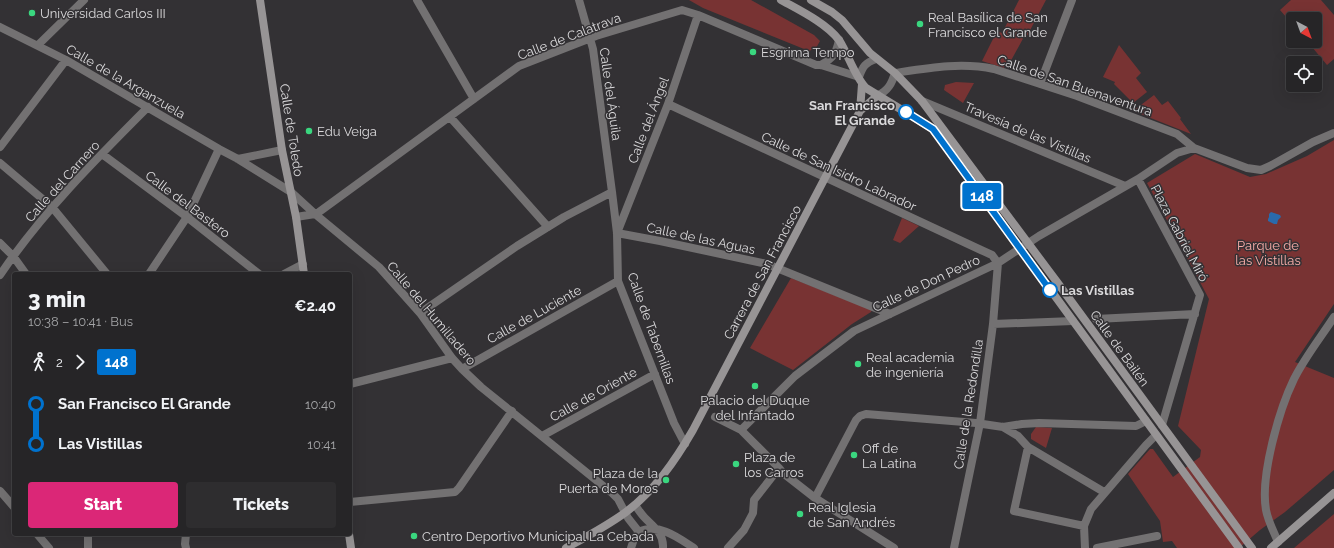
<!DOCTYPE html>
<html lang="en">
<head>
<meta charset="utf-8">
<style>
  :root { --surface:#262527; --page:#2e2d2f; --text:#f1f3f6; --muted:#a4a5a7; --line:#424244; --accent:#db2777 }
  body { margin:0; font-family:Raleway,sans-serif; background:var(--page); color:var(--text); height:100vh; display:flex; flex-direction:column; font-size:15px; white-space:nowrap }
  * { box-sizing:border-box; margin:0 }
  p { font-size:13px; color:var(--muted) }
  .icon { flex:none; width:22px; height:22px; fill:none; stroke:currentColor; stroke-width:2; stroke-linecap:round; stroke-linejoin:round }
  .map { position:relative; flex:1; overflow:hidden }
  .details { position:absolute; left:12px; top:272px; width:340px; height:264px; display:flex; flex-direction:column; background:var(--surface); border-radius:4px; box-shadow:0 4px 16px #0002,0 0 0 1px var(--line) }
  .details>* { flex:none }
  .badge { padding:0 8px; border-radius:3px; font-size:14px; line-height:26px }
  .needle { width:26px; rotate:139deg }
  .controls { position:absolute; left:1286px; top:12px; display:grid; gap:8px }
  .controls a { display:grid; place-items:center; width:36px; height:36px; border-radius:4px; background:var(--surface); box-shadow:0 4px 16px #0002,0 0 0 1px var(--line); font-size:20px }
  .map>.badge { position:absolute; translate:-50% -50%; box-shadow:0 0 0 2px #fff }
  .legs { display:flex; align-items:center; gap:6px; height:44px; padding:0 16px; font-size:13px }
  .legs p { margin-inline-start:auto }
  .summary { display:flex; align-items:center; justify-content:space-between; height:68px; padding:0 16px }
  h1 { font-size:22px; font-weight:800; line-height:30px }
  .action { display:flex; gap:8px; margin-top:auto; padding:8px 16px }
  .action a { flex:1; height:46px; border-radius:4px; background:var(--accent); color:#fff; font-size:16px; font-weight:800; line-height:46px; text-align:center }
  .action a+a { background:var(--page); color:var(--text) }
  ul { padding:0 16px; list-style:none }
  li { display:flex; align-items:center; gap:14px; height:40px; font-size:15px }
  li i { display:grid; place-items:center; width:6px; height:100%; margin:0 5px; background:currentColor }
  li i::after { content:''; width:10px; height:10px; margin:-5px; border:3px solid; border-radius:50%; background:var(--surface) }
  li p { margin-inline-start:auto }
  li:first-child i { background:linear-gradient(#0000 50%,currentColor 0) }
  li:last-child i { background:linear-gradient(currentColor 50%,#0000 0) }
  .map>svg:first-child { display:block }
  .green { fill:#783333 }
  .water { fill:#2a6aab }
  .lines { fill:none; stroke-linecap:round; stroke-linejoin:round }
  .street { stroke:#737172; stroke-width:8 }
  .secondary { stroke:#979495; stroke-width:8 }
  .line-1-casing { stroke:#fff; stroke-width:9 }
  .line-1 { stroke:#0072ce; stroke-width:6 }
  .poi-dot { fill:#3ad77f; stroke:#333134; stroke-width:1.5 }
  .stop-1-dot { fill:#fff; stroke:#0072ce; stroke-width:2 }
  .labels { text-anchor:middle; stroke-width:3; stroke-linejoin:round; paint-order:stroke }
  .poi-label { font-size:13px; fill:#dad9db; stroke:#333134; text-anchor:start }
  .street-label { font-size:13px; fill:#dad9db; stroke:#333134 }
  .stop-label { font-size:13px; font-weight:bold; fill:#dad9db; stroke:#333134; text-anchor:end }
  .park-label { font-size:13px; fill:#faada9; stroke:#333134 }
</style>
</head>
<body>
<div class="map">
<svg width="1334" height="548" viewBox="0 0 1334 548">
  <rect width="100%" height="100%" fill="#333134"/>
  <path class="green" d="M 689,0 L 751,0 L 814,35 L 820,41 L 816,48 L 809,51 L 703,8 Z
    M 1019,0 L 1046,0 L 1027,36 L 1025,35 L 1008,66 L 1005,64 L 1004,68 L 982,61 L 997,31 L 1002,33 Z
    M 1291,0 L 1321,0 L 1334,15 L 1334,59 L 1327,65 L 1307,41 L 1315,41 L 1315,19 L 1293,19 L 1293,25 L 1280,10 Z
    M 1119,45 L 1141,73 L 1136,78 L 1147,92 L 1133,103 L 1114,84 L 1115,82 L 1103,77 Z
    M 956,82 L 974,83 L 963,103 L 944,90 L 945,85 Z
    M 1154,95 L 1162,105 L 1168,101 L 1181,118 L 1180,119 L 1191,134 L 1133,111 Z
    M 1334,140 L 1334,304 L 1295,362 L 1334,378 L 1334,470 L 1285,512 L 1260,530 L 1239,548 L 1177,548 L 1172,541 L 1163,542 L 1160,521 L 1128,474 L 1150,449 L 1153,449 L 1173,477 L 1200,457 L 1201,450 L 1178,426 L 1209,299 L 1147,183 L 1195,154 L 1250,177 L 1266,174 L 1307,156 Z
    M 902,218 L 919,226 L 900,243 L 893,240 Z
    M 791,278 L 872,310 L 871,312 L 852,324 L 793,370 L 750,348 Z
    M 1036,427 L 1052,428 L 1046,448 L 1031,439 L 1031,434 Z
    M 1334,514 L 1334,548 L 1294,548 Z"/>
  <path class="water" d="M 1271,212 L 1280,215 L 1281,217 L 1278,220 L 1277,224 L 1274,224 L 1268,221 L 1268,219 L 1269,217 L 1269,214 Z"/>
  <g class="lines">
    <path class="street" d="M 417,0 L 474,99
      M 579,0 L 593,49 L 612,192 L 617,233 L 618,281 L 674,423 L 685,444
      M 698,15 L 668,104 L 617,233 L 660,241 L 767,264 L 890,314
      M 0,27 L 66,60 L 219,149 L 238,159 L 291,192 L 315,214 L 379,267 L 420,313 L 452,358 L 462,369 L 481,387 L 612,493 L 618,499 L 628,518 L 639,532
      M 38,45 L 84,0
      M 821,65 C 833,58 836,54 839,40
      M 1040,84 L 1072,0
      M 878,95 C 888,91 892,83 895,73 C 928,68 961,62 994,69 L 1077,96 L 1177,134 L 1194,148 L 1247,168 L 1261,170 L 1270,166 L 1313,142 L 1334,133
      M 922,101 L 1125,186
      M 668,104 L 981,250 L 992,255 L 998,263
      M 450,117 L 548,227
      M 0,147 L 66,60
      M 102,154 L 187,217 L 259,274
      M 238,159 L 282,150
      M 0,163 L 52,207 L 107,274
      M 1138,179 L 1200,295 L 1162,425
      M 296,217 L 315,214 L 319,212 L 519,66 L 596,36 L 682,10 L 698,15 L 816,65 L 821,65 L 859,77 C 863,66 865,63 876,59
      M 0,243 L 13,256 L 26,274
      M 149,274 L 187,217 L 219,149
      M 284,274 L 303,264
      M 0,275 C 42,213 95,160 148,107
      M 420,313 L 517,246 L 564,217 L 612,192
      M 1096,319 L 1195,314
      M 993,324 L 1073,321
      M 462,369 L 618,281
      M 350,384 L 452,358
      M 715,417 L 741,430 L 779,468 L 783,473 L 815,498 L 894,548
      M 1003,427 L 1018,436 L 1028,447 L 1104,492
      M 741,430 L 795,376 L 854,331 L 998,263 L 1039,236 L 1138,179 L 1177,153 L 1194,148
      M 542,436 L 655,374
      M 1028,447 L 1014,511 L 1084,526
      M 0,491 L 14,507
      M 815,498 L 856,420 L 860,416 L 866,414 L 976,423 L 1003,427 L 1022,424 L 1039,423 L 1136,426 L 1146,421
      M 350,502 L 455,492 L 459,488 L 512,411
      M 635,505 C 638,509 641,514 645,518 C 654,527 664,534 663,548
      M 639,532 C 658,522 679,538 694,548
      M 37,534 L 49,548
      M 88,534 L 88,548
      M 186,534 L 185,544 L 186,548
      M 1278,542 C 1274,532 1268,521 1266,510 C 1260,476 1279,410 1294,379 C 1305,357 1321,337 1334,317
      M 631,548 L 634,539 L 639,532
      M 728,548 L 744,530 L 753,513 L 754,500 L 779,468
      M 954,548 L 980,423 L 993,324 L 998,263
      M 1085,548 L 1084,526 L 1091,509 L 1146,445 L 1156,435
      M 1097,548 L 1157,536"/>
    <path class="secondary" d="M 260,0 L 282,150 L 296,217 L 304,274
      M 781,0 C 799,10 826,23 839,40 C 848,54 855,77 866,88 L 933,129 L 1239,548
      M 811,0 L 832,12 L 842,20 L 870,53 L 895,73 L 922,101 L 1057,282 L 1252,548
      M 860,111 L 878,95
      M 349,534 L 351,548
      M 566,548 C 586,537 607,526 626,512 C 655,490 675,461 693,430 L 860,111 L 862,84
      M 1271,548 L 1334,493"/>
  </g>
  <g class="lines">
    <g class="line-1-casing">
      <path id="line-1" d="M 906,112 L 933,129 L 1050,290"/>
    </g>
    <use href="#line-1" class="line-1"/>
  </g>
  <g class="poi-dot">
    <circle cx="32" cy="13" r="4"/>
    <circle cx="920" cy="24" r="4"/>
    <circle cx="753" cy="52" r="4"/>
    <circle cx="309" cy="131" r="4"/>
    <circle cx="858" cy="364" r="4"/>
    <circle cx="755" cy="386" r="4"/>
    <circle cx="854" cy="455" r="4"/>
    <circle cx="736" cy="464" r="4"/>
    <circle cx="666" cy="480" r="4"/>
    <circle cx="800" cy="514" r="4"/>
    <circle cx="414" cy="536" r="4"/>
  </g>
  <g class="stop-1-dot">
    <circle cx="906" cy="112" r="7"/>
    <circle cx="1050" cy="290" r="7"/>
  </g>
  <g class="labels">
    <g class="poi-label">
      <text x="40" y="18">Universidad Carlos III</text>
      <text x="928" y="22">Real Basílica de San<tspan x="928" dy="15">Francisco el Grande</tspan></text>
      <text x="761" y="57">Esgrima Tempo</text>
      <text x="317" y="136">Edu Veiga</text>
      <text x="866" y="362">Real academia<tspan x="866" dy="15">de ingeniería</tspan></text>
      <text x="755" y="405" text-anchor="middle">Palacio del Duque<tspan x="755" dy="15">del Infantado</tspan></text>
      <text x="862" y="453">Off de<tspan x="862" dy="15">La Latina</tspan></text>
      <text x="744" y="462">Plaza de<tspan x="744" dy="15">los Carros</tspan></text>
      <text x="658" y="478" text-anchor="end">Plaza de la<tspan x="658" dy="15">Puerta de Moros</tspan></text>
      <text x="808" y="512">Real Iglesia<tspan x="808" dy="15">de San Andrés</tspan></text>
      <text x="422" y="541">Centro Deportivo Municipal La Cebada</text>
    </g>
    <g class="street-label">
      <text transform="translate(569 36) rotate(-21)" y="5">Calle de Calatrava</text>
      <text transform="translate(126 81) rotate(30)" y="5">Calle de la Arganzuela</text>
      <text transform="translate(1075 85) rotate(19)" y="5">Calle de San Buenaventura</text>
      <text transform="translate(611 94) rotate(82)" y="5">Calle del Águila</text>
      <text transform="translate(648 120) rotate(-69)" y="5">Calle del Ángel</text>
      <text transform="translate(292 130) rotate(81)" y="5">Calle de Toledo</text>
      <text transform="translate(1028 132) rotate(23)" y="5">Travesía de las Vistillas</text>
      <text transform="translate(839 171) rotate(25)" y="5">Calle de San Isidro Labrador</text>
      <text transform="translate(62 181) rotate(-48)" y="5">Calle del Carnero</text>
      <text transform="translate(188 204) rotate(37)" y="5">Calle del Bastero</text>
      <text transform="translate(1180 233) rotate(62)" y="5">Plaza Gabriel Miró</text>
      <text transform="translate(701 238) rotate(12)" y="5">Calle de las Aguas</text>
      <text transform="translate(762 272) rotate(-62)" y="5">Carrera de San Francisco</text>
      <text transform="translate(926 283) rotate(-25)" y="5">Calle de Don Pedro</text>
      <text transform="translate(432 313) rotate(50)" y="5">Calle del Humilladero</text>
      <text transform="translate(534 314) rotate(-29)" y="5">Calle de Luciente</text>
      <text transform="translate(652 328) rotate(70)" y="5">Calle de Tabernillas</text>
      <text transform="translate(1120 348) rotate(54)" y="5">Calle de Bailén</text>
      <text transform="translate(593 394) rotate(-29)" y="5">Calle de Oriente</text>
      <text transform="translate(968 404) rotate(-81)" y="5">Calle de la Redondilla</text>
    </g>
    <g class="stop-label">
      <text x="895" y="110">San Francisco<tspan x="895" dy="15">El Grande</tspan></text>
      <text x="1061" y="295" text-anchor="start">Las Vistillas</text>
    </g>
    <g class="park-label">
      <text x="1268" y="250">Parque de<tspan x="1268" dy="15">las Vistillas</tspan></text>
    </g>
  </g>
</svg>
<div class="controls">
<a><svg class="needle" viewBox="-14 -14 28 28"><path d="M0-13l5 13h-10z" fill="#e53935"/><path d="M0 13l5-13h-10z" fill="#a4a5a7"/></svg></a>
<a><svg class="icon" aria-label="locate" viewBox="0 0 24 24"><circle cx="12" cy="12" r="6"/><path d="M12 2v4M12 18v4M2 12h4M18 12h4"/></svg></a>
</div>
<b class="badge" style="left:982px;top:196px;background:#0072ce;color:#fff">148</b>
<section class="details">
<div class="summary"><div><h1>3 min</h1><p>10:38 – 10:41 · Bus</p></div><b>€2.40</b></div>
<div class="legs"><svg class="icon" aria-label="walk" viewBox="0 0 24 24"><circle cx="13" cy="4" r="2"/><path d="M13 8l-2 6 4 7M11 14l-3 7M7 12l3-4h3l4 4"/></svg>2<svg class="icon" aria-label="forward" viewBox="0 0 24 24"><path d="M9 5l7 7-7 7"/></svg><b class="badge" style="background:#0072ce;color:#fff">148</b></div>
<ul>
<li><i style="color:#0072ce"></i><b>San Francisco El Grande</b><p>10:40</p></li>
<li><i style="color:#0072ce"></i><b>Las Vistillas</b><p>10:41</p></li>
</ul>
<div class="action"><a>Start</a><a>Tickets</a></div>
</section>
</div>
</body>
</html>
